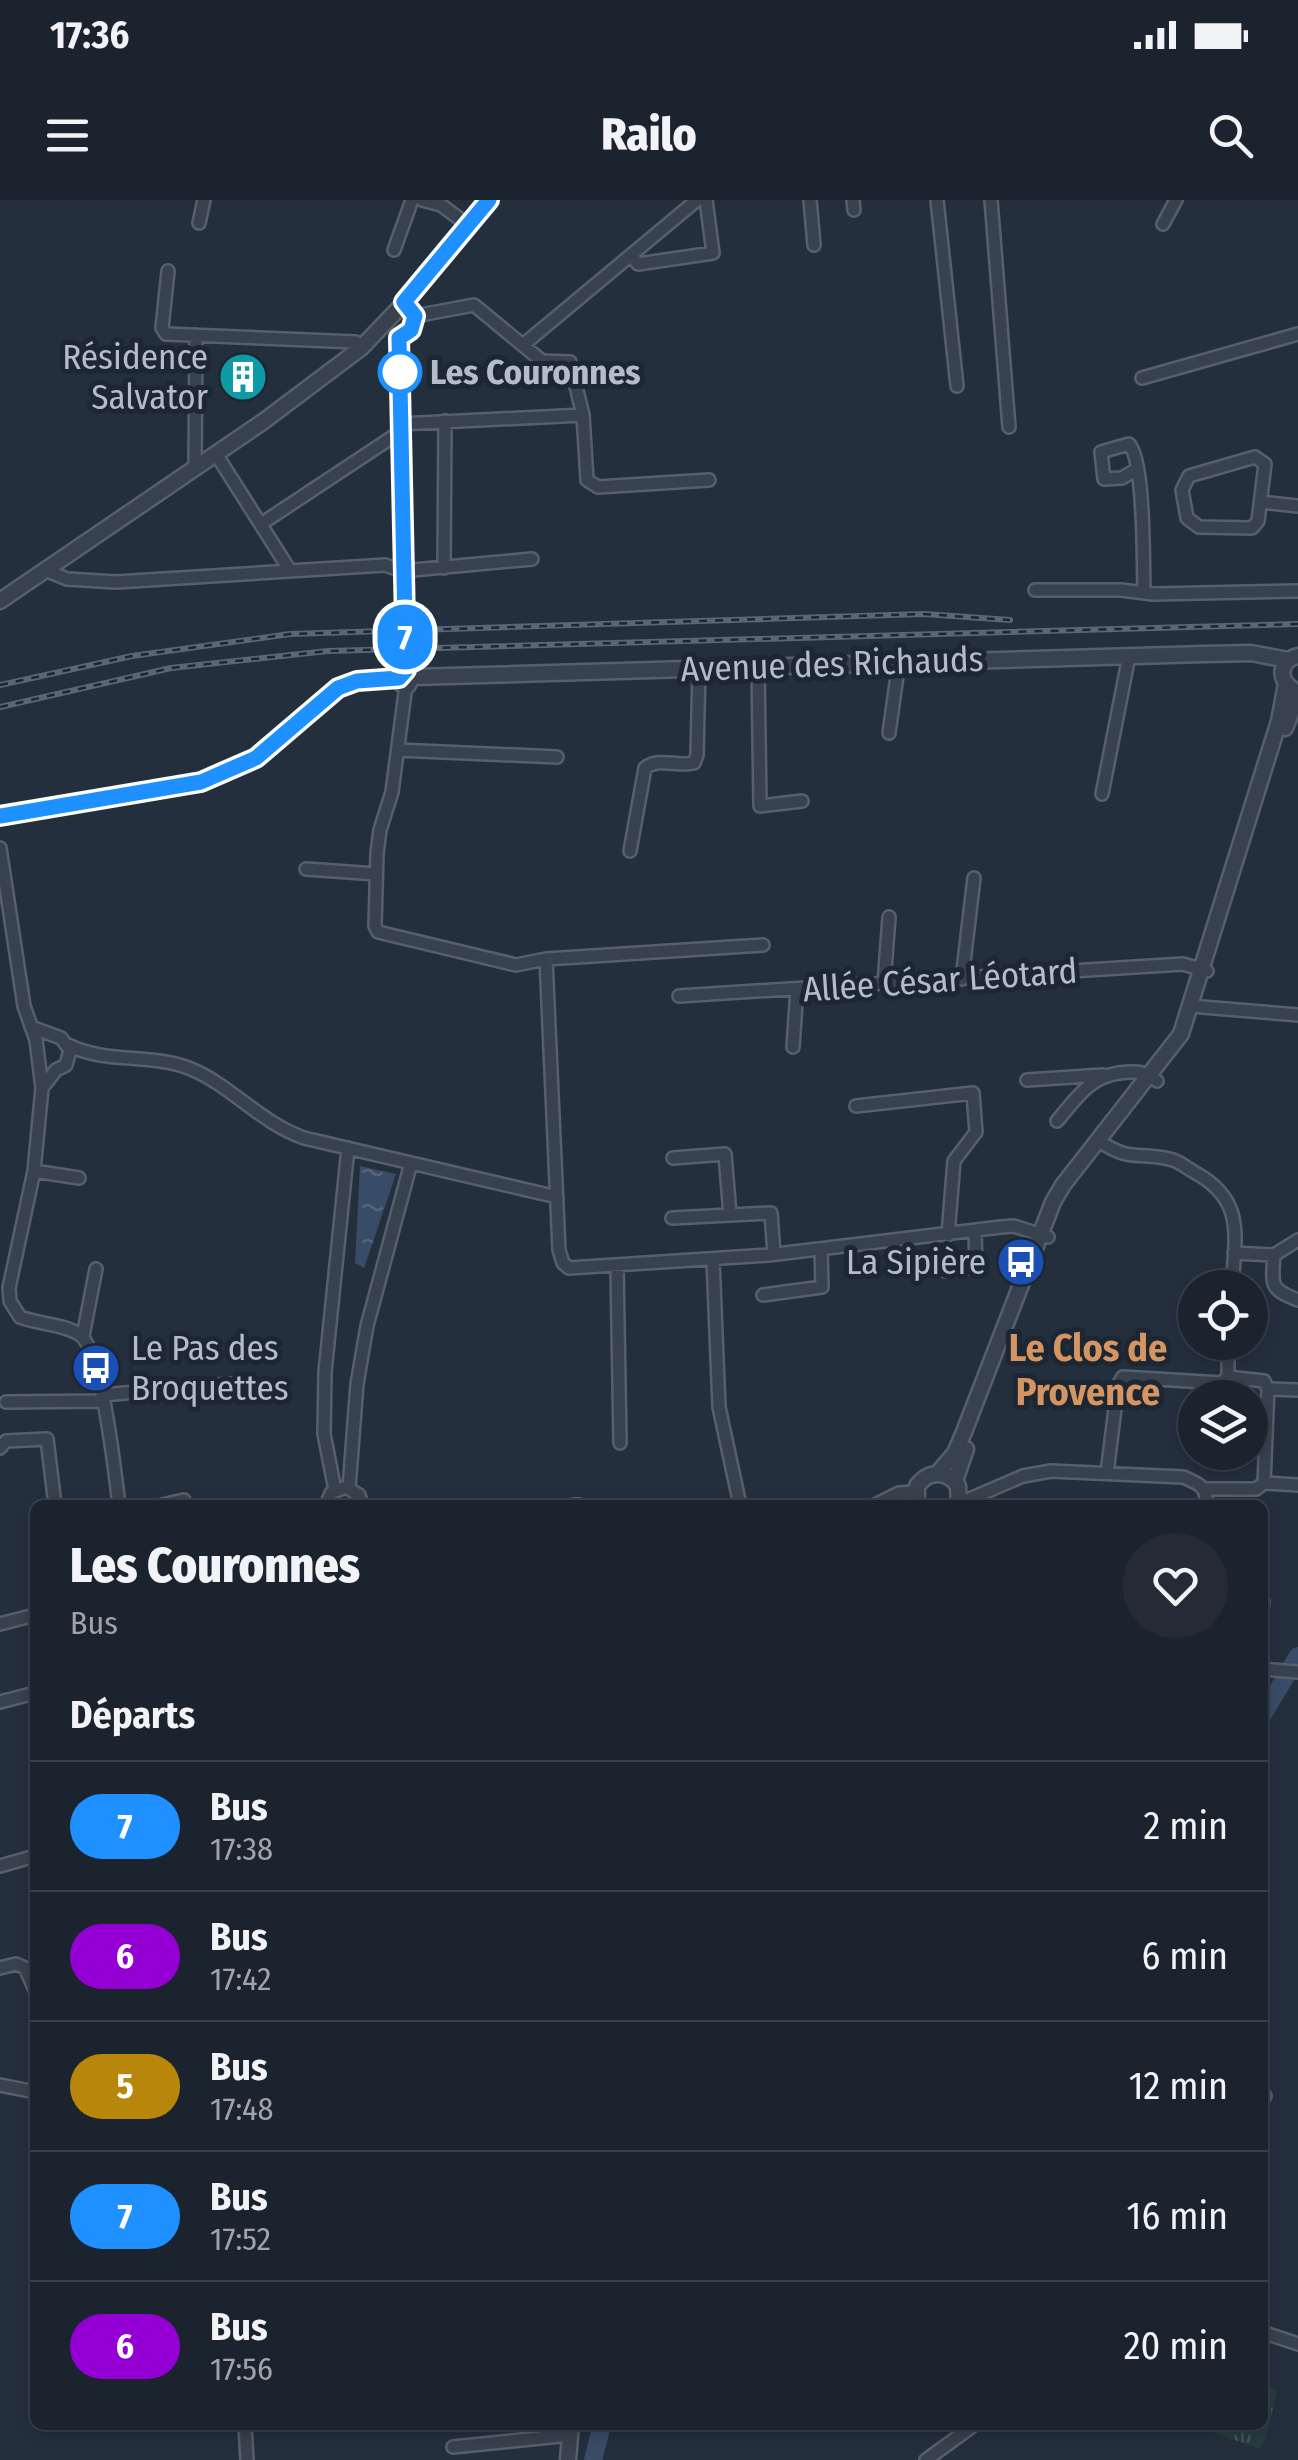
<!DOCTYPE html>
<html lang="fr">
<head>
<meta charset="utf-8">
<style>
  :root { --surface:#1b232e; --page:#242b36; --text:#f1f3f6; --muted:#a0a4aa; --line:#39404a }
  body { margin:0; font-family:"Fira Sans Condensed",sans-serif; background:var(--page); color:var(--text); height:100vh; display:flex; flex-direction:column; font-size:38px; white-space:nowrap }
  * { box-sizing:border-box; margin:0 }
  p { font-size:32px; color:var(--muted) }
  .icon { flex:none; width:55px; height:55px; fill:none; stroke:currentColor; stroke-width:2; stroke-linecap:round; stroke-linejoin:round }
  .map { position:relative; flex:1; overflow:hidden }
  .details { position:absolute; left:30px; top:1300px; width:1238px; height:930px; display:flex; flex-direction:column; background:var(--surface); border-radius:15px; box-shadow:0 5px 15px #0003,0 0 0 2px var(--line) }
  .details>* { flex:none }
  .badge { padding:0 20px; border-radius:32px; font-size:35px; line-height:65px }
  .fabs { position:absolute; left:1178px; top:1070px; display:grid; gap:20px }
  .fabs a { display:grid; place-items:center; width:90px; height:90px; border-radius:50%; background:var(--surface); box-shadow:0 5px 15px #0003,0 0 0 2px var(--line); font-size:50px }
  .map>.badge { position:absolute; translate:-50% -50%; box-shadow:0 0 0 5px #fff }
  h2 { padding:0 40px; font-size:38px; line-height:90px }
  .round { display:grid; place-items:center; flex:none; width:105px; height:105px; border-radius:52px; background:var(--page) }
  .head { display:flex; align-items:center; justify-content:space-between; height:170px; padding:0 40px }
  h1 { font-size:48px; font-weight:800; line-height:75px }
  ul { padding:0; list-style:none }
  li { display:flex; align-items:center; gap:30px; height:130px; padding:0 40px; border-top:2px solid var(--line) }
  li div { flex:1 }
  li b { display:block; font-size:38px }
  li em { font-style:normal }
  li .badge { min-width:110px; font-weight:700; text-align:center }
  .status { display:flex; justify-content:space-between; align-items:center; height:70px; padding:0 50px; background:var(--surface); direction:ltr }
  .status svg { height:28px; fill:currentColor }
  header { display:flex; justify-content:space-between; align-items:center; height:130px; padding:0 40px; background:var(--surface); font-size:45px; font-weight:800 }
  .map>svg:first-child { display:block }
  .grass { fill:url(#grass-tufts) }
  .water { fill:url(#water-ripples) }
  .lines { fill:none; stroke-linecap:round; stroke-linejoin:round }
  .river { stroke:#394c67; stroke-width:18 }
  .minor-tunnel { stroke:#3a4453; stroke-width:11; stroke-dasharray:11 5.5; stroke-linecap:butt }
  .minor-casing { stroke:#565f6c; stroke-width:16 }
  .tertiary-casing { stroke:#565f6c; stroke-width:19 }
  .minor { stroke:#38414e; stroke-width:11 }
  .tertiary { stroke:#38414e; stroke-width:14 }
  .rail-casing { stroke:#5a6575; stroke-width:6 }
  .rail { stroke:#1d2633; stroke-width:2.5; stroke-dasharray:8; stroke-linecap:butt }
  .line-casing { stroke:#fff; stroke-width:22 }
  .line { stroke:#1e90ff; stroke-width:15 }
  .stop-dot { fill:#fff; stroke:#1e90ff; stroke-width:5 }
  .labels { text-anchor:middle; stroke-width:10; stroke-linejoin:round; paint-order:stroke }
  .poi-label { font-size:35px; fill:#b4bcc9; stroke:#1d2633; text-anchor:end }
  .stop-label { font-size:35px; font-weight:bold; fill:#b4bcc9; stroke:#1d2633; text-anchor:start }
  .street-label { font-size:35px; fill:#b4bcc9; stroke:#1d2633 }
  .neighbourhood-label { font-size:38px; font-weight:bold; fill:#d59563; stroke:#1d2633 }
</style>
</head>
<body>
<div class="status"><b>17:36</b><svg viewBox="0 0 49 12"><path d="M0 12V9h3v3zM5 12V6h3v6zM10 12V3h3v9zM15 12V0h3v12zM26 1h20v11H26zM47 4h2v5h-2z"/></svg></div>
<header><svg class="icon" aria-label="menu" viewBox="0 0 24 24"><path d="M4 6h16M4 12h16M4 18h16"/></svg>Railo<svg class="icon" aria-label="search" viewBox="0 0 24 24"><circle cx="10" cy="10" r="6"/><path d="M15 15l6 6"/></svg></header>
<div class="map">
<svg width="1298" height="2260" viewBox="0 0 1298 2260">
  <defs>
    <pattern id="grass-tufts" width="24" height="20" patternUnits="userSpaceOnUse" patternTransform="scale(2.5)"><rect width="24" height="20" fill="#263c3f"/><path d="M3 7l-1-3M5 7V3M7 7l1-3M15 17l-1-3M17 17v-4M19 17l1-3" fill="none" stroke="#435659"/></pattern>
    <pattern id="water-ripples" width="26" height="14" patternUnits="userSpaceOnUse" patternTransform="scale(2.5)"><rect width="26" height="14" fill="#394c67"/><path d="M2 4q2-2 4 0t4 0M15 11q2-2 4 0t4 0" fill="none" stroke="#53647b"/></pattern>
  </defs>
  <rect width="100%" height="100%" fill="#242f3e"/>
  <path class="grass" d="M 1263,2181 L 1277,2192 L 1265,2241 L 1259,2249 L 1193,2225 L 1262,2225 Z"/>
  <path class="water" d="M 360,966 L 396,974 L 364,1068 L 355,1063 Z"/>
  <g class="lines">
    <path class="river" d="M 1262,1516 L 1298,1456
      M 593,2260 L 602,2225"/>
    <path class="minor-tunnel" d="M 405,420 L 406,461"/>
    <g class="minor-casing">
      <path id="minor" d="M 422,0 L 441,5 L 468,25
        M 810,0 L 814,45
        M 853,0 L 854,10
        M 937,0 L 957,186
        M 991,0 L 1009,227
        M 199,23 L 204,0
        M 1163,24 L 1176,0
        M 394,50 L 412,0
        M 631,55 L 638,64 L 713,53 L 706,0
        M 168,71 L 162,128 L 166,134 L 356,142 L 361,148
        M 415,116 L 474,105 L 542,161 L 570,162 L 583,215 L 587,280 L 598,287 L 709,280
        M 399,138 L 405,420
        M 399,138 L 411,130 L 415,123 L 411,111
        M 523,145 L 697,0
        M 1142,178 L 1298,134
        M 400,224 L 583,215
        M 216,254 L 289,369
        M 1255,257 L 1265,264 L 1258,321 L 1252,328 L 1199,327 L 1187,318 L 1182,290 L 1189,276 Z
        M 195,268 L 196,135
        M 1137,269 L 1122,278 L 1104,279 L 1101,252 L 1129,244 C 1145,261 1143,364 1144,392
        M 1261,302 L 1298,306
        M 261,324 L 400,232
        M 444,368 L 445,221
        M 45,370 L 67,379 L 116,382 L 385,365 L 402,371 L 532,359
        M 1035,390 L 1121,390 L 1153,394 L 1298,391
        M 758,466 L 760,606 L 802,601
        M 406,485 L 392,592 L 380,630 L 377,653 L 375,726 L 378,732 L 516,765 L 546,759 L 763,745
        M 889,533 L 899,462
        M 398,550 L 557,557
        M 1102,594 L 1129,456
        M 0,648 L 24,806 L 36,840 L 42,888 L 34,971 L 9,1088 L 10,1101 L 20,1117 C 38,1124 63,1124 79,1134 C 102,1148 115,1274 119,1305
        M 630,651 L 645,568 C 659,557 677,567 694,563 L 697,555 L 699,468
        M 306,669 L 376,674
        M 546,759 L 559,1050 L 563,1063 L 569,1068 L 769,1055 L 1001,1027 L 1014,1026 L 1048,1037
        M 962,779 L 974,678
        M 884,784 L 889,717
        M 679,796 L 1183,764 L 1207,771
        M 1190,806 L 1298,815
        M 31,827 L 61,838 L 70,850 L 66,865 L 56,870 L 42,888
        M 68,845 C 106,864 152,853 191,869 C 232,886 259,922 304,938 L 557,997
        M 793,847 L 797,789
        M 1027,880 L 1103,875
        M 856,906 L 973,893 L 976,932 L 954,961 L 948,1035
        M 1057,921 C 1076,899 1089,877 1119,873 C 1136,871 1144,871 1157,881
        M 1099,941 C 1133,964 1140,950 1173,960 C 1180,962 1187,968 1194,972 C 1246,1000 1235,1036 1232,1088
        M 673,958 L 725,954 L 730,1015 L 771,1013 L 774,1054
        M 34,971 L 79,978
        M 672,1018 L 730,1015
        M 1234,1053 L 1274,1055 L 1298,1040
        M 1274,1055 C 1272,1085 1269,1089 1298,1100
        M 713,1059 L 719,1207 L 740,1305
        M 617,1065 L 620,1243
        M 945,1071 L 976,1067 L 975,1032
        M 763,1095 L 822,1087 L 821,1049
        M 83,1136 L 96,1069
        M 1228,1142 L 1228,1177
        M 102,1195 L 241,1183
        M 6,1202 L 103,1201
        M 0,1248 L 6,1241 L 47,1239 L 55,1305
        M 1107,1273 L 1118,1185 L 1123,1177 L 1221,1183 L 1228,1177 L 1264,1181 L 1268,1189 L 1298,1190
        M 1264,1283 L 1268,1189
        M 349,1288 L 357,1184 L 367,1126 L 411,963
        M 1203,1289 L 1256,1289 L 1264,1283 L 1298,1285
        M 335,1290 L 324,1234 L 325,1172 L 348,948
        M 881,1303 L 908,1305
        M 960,1303 L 1023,1276 L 1051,1271 L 1183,1277 C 1198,1283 1208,1287 1206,1305
        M 162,1305 L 184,1300
        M 326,1305 L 331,1293 L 346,1287 L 359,1295 L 362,1305
        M 574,1305 L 579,1305
        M 875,1305 L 899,1293 L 915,1292
        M 1262,1410 L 1263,1401
        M 0,1424 L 35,1415
        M 1262,1469 L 1298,1472
        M 0,1502 L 35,1493
        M 0,1666 L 35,1656
        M 0,1768 L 16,1764 L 25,1768 L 35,1790
        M 0,1885 L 35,1892
        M 1262,1898 L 1265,1896
        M 1262,2132 L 1298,2144
        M 245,2225 L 247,2260
        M 453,2247 L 570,2235
        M 926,2260 L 974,2225"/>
    </g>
    <g class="tertiary-casing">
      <path id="tertiary" d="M 0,401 L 264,221 L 361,148 L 404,103 L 489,0
        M 414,477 L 1204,454 L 1251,453 L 1288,460
        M 1292,489 C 1277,478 1280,460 1298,456
        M 1285,528 L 1298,497
        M 0,616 L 201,582 L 256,558 L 338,488 L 357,481 L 399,479 L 402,484 L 408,485 L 413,475 L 404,470 L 399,479
        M 938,1273 L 955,1253 L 964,1232 L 1053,1002 L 1063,985 L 1181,834 L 1279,521 L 1286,484
        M 955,1281 L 966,1249
        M 917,1305 L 917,1286 C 929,1270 947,1270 958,1286 L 959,1305
        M 568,2260 L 571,2225"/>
    </g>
    <use href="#minor" class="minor"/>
    <use href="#tertiary" class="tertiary"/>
    <g class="rail-casing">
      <path id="rail" d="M 0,485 L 132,456 L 290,434 L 924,414 L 1010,420
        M 0,507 L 171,468 L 328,451 L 1298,424"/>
    </g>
    <use href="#rail" class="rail"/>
  </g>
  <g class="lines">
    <g class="line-casing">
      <path id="line" d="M 0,616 L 201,582 L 256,558 L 338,488 L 357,481 L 399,478 L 406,470 L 399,138 L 411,130 L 415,116 L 404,102 L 489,0"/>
    </g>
    <use href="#line" class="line"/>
  </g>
  <defs>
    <g id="building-disc" transform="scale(2.5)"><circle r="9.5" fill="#0f9aa8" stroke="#1d2633"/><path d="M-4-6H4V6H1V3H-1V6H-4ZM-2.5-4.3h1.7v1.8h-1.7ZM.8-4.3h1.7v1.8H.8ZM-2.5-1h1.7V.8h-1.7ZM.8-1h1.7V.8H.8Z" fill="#fff"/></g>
    <g id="bus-disc" transform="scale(2.5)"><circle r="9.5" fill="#1a4fb4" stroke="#1d2633"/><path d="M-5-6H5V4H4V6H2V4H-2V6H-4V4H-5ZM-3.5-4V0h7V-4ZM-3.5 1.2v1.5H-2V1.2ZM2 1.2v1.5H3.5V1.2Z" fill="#fff"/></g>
  </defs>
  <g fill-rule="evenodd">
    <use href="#building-disc" x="243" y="177"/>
    <use href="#bus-disc" x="1021" y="1062"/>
    <use href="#bus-disc" x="96" y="1168"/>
  </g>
  <circle class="stop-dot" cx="400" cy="172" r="20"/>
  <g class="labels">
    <g class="poi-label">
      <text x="208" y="169">Résidence<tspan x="208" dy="40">Salvator</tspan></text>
      <text x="986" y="1074">La Sipière</text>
      <text x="131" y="1160" text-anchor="start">Le Pas des<tspan x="131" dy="40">Broquettes</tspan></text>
    </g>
    <g class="stop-label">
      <text x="430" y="184">Les Couronnes</text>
    </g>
    <g class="street-label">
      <text transform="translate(832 464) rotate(-2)" y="12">Avenue des Richauds</text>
      <text transform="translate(940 780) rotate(-4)" y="12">Allée César Léotard</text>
    </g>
    <g class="neighbourhood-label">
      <text x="1088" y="1161">Le Clos de<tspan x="1088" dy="44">Provence</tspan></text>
    </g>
  </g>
</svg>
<div class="fabs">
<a><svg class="icon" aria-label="locate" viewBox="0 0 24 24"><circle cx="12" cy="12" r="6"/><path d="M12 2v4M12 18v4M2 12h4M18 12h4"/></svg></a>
<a><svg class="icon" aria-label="layers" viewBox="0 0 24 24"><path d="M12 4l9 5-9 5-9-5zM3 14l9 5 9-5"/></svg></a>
</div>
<b class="badge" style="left:405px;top:437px;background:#1e90ff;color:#fff">7</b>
<section class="details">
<div class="head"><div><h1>Les Couronnes</h1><p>Bus</p></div><a class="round"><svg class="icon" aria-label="heart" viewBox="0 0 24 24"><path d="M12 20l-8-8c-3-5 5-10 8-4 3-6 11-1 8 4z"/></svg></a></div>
<h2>Départs</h2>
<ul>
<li><span class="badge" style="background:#1e90ff;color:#fff">7</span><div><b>Bus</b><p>17:38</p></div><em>2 min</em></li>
<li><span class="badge" style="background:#9400d3;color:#fff">6</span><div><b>Bus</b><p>17:42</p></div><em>6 min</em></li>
<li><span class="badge" style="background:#b8860b;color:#fff">5</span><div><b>Bus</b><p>17:48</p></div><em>12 min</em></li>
<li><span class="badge" style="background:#1e90ff;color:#fff">7</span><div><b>Bus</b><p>17:52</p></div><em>16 min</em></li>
<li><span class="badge" style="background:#9400d3;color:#fff">6</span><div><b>Bus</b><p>17:56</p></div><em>20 min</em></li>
</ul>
</section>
</div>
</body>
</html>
